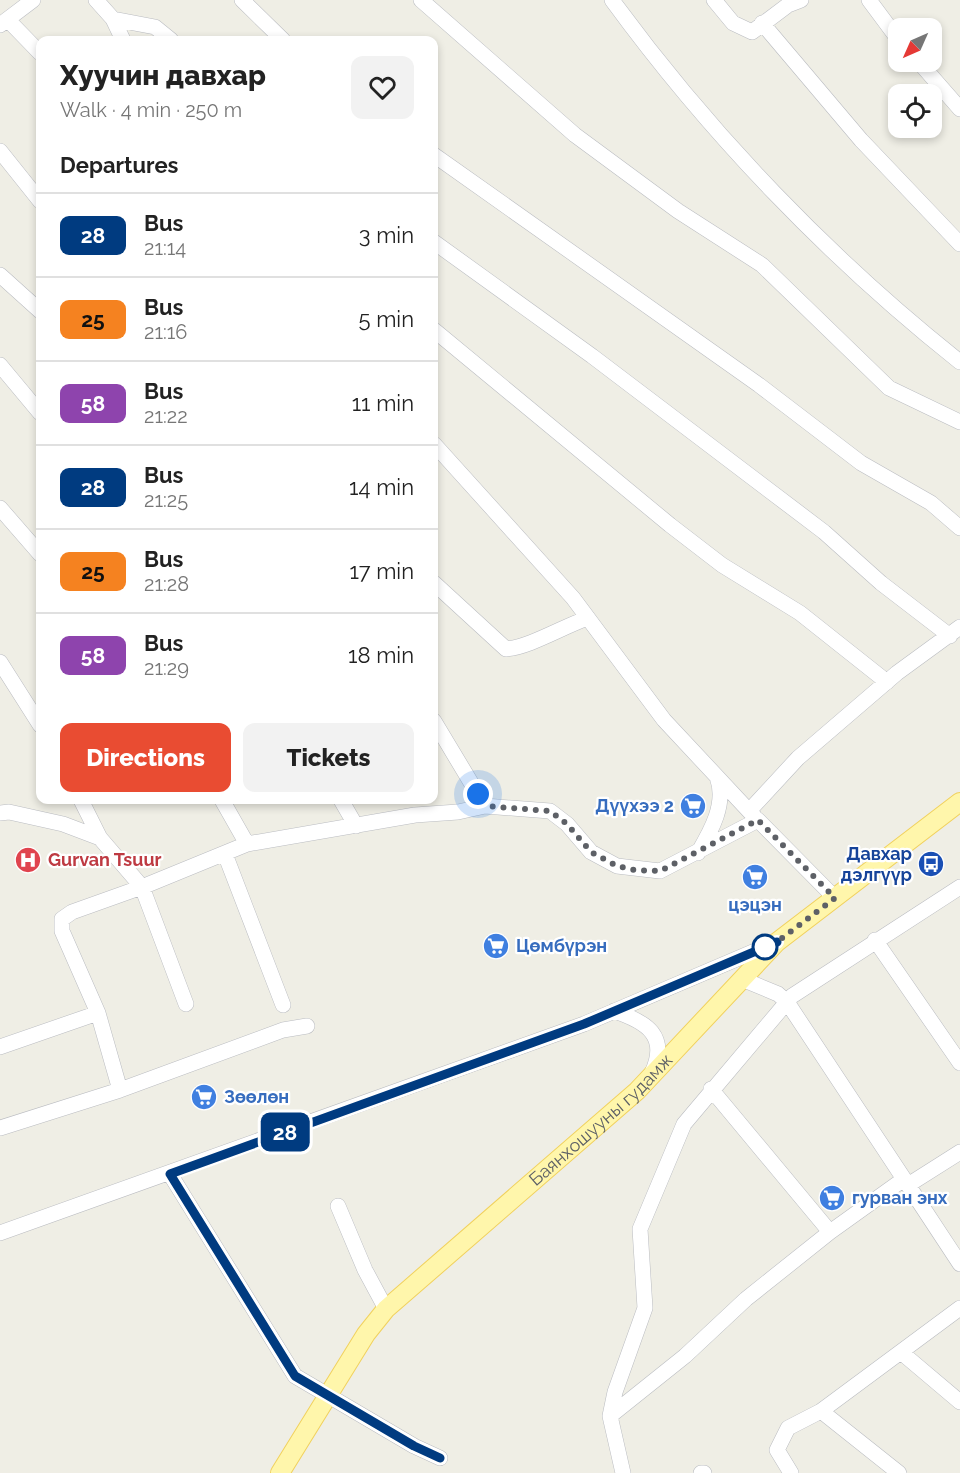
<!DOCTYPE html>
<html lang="en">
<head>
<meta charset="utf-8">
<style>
  :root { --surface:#fff; --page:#f2f2f2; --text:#222; --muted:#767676; --line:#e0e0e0; --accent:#e94c32 }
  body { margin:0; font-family:Raleway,sans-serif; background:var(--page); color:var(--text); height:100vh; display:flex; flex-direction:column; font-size:22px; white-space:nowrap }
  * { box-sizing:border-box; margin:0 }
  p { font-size:20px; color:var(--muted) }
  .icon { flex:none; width:33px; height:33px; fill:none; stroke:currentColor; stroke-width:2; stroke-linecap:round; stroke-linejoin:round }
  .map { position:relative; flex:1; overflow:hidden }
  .side { position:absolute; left:36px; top:36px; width:402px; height:768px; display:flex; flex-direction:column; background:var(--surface); border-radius:12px; box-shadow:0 3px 9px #0003 }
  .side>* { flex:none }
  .badge { padding:0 12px; border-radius:9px; font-size:21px; line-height:39px }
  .needle { width:39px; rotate:225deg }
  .tools { position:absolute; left:888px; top:18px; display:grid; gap:12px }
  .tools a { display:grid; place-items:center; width:54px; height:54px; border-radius:12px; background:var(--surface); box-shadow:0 3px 9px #0003; font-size:30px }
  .you { position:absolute; width:30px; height:30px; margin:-15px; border:4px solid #fff; border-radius:50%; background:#1a73e8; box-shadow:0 0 0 9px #1a73e833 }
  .map>.badge { position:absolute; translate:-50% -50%; box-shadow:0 0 0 3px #fff }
  h2 { padding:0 24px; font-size:22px; line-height:54px }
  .round { display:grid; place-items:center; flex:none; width:63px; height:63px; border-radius:12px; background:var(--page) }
  .summary { display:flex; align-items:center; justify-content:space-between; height:102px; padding:0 24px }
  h1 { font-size:28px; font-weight:800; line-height:45px }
  .cta { display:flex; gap:12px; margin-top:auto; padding:12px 24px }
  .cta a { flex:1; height:69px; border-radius:12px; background:var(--accent); color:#fff; font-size:24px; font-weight:800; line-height:69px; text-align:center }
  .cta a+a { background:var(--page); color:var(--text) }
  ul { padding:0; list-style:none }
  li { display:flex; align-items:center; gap:18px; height:84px; padding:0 24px; border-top:2px solid var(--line) }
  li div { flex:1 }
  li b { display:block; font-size:22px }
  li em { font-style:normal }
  li .badge { min-width:66px; font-weight:700; text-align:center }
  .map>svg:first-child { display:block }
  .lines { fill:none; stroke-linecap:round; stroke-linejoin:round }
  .minor-casing { stroke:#babcc1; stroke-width:16 }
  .major-casing { stroke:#f1d15d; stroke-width:20 }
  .minor { stroke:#fff; stroke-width:15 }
  .major { stroke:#fff6ab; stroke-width:18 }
  .line-casing { stroke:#fff; stroke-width:14 }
  .line { stroke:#003b80; stroke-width:9 }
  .walk { stroke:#5d6066; stroke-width:6; stroke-dasharray:0 10.8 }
  .stop-dot { fill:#fff; stroke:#003b80; stroke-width:3 }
  .labels { text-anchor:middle; stroke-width:4.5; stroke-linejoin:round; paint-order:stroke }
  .shop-label { font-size:18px; font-weight:bold; fill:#366cbe; stroke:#fff; text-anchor:start }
  .transit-label { font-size:18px; font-weight:bold; fill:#164399; stroke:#fff; text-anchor:end }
  .health-label { font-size:18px; font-weight:bold; fill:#be3a42; stroke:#fff; text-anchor:start }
  .street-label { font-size:18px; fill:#5d6066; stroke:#fff }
</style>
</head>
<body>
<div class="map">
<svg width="960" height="1473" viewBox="0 0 960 1473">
  <rect width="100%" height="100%" fill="#efeee5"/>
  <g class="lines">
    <g class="minor-casing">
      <path id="minor" d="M 96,0 L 113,19 L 123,40
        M 242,0 L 283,40
        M 421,0 L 575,135 L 678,211 L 762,265 L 889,388 L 960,422
        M 612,0 C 710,134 830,259 960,362
        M 714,0 L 733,23 L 752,32 L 788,5 L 801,0
        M 869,0 L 898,39
        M 113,19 L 155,27 L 171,40
        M 8,20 L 40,53
        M 762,23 L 861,140 L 960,244
        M 0,25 L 33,0
        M 919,62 L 960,109
        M 0,151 L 40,201
        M 434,155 L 759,385 L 861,463 L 931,503 L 960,528
        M 434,242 L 592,356 L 824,532 L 881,583 L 950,636
        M 0,275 L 40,311
        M 434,330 L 670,525 L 722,565 L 800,613 L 887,682
        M 0,365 L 40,413
        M 434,444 L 573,598 L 664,720 L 749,811
        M 0,508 L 40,554
        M 434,583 L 506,649 C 530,647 564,626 588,618
        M 0,662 L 40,725
        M 434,721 L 485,806
        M 81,800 L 100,838
        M 222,800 L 247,844
        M 341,800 L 356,826
        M 0,813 L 9,812 L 63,824 L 100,838 L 142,887 L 186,1004
        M 754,816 L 749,811 L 798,758 L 897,673 L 960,627
        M 698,853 C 711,831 727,803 717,777
        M 225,854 L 283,1005
        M 875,940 L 960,1063
        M 742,979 L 778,994 L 787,1002 L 904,1179
        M 614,1011 C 647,1022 669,1036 652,1073
        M 0,1047 L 98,1013
        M 711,1089 L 830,1232
        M 120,1090 L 98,1013 L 62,931 L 62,919 L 72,912 L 142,887 L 247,844 L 415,815 L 458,812 L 485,806 L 550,811 L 567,824 L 591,852 L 617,866 L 660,871 L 758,820 L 835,898
        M 0,1128 L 120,1090 L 283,1030 L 307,1026
        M 170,1174 L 295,1376 L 414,1446 L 440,1458
        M 908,1185 L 960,1264
        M 338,1206 L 365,1270 L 386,1309
        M 0,1233 L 584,1024 L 774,943
        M 902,1353 L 960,1402
        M 821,1411 L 899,1473
        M 610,1416 L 685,1356 L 746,1299 L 830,1232 L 904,1179 L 908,1185 L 960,1152
        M 623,1473 L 610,1416 L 615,1392 L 645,1308 L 640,1229 L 684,1124 L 792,996 L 960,887
        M 701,1473 L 704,1473
        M 791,1473 L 777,1450 L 788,1428 L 821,1411 L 960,1308"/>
    </g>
    <g class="major-casing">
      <g id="major">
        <path id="s1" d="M 280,1473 L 366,1334 L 386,1309 L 637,1091 L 777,942 L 960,802"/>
      </g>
    </g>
    <use href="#minor" class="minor"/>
    <use href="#major" class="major"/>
  </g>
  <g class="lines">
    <g class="line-casing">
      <path id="line" d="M 440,1458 L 414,1446 L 295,1376 L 170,1174 L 584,1024 L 777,942"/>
    </g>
    <use href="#line" class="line"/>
    <path class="walk" d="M 478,794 L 485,806 L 550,811 L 567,824 L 591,852 L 617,866 L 634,870 L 660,871 L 758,820 L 835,898 L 777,942 L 765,955 L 765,947"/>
  </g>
  <defs>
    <g id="supermarket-disc" transform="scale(1.35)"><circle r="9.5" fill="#3f7fe0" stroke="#fff"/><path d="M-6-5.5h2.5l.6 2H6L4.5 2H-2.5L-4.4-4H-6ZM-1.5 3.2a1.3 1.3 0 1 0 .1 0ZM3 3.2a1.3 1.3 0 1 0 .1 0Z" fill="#fff"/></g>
    <g id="hospital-disc" transform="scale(1.35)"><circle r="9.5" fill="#e0444e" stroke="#fff"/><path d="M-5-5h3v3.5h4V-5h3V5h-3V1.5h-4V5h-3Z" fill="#fff"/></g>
    <g id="bus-disc" transform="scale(1.35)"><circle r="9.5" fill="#1a4fb4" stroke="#fff"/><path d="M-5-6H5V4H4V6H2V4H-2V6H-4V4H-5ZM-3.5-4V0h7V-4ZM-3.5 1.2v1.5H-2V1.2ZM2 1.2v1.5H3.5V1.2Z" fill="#fff"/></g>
  </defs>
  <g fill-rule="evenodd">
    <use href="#supermarket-disc" x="693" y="806"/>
    <use href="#hospital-disc" x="28" y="860"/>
    <use href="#bus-disc" x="931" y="864"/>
    <use href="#supermarket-disc" x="755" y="877"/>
    <use href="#supermarket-disc" x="496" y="946"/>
    <use href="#supermarket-disc" x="204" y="1097"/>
    <use href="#supermarket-disc" x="832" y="1198"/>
  </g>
  <circle class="stop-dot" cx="765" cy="947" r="12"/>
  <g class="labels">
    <g class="shop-label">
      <text x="674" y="812" text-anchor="end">Дүүхээ 2</text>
      <text x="755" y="911" text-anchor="middle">цэцэн</text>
      <text x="516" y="952">Цөмбүрэн</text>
      <text x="224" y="1103">Зөөлөн</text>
      <text x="852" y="1204">гурван энх</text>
    </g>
    <g class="transit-label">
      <text x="912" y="860">Давхар<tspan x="912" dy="21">дэлгүүр</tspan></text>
    </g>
    <g class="health-label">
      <text x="48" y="866">Gurvan Tsuur</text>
    </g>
    <g class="street-label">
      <text dy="6" stroke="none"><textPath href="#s1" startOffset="482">Баянхошууны гудамж</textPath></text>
    </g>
  </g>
</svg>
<div class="tools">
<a><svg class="needle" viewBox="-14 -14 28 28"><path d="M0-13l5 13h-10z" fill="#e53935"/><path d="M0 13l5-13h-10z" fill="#767676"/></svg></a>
<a><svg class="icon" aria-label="locate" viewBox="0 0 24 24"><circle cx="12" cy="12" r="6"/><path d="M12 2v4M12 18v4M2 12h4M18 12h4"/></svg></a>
</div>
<div class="you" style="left:478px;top:794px"></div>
<b class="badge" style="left:285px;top:1132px;background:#003b80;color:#fff">28</b>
<section class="side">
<div class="summary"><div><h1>Хуучин давхар</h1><p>Walk · 4 min · 250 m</p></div><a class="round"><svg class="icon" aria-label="heart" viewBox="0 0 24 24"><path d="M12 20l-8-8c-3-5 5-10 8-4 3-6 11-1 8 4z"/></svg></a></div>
<h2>Departures</h2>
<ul>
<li><span class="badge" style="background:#003b80;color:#fff">28</span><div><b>Bus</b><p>21:14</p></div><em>3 min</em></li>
<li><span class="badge" style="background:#f58220;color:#111">25</span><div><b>Bus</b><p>21:16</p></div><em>5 min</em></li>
<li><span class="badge" style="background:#8e44ad;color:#fff">58</span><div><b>Bus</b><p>21:22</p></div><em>11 min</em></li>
<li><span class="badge" style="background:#003b80;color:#fff">28</span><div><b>Bus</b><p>21:25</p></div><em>14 min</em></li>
<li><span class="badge" style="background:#f58220;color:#111">25</span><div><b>Bus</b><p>21:28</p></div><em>17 min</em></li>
<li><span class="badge" style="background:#8e44ad;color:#fff">58</span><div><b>Bus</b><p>21:29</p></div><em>18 min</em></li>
</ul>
<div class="cta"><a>Directions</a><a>Tickets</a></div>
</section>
</div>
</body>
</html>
